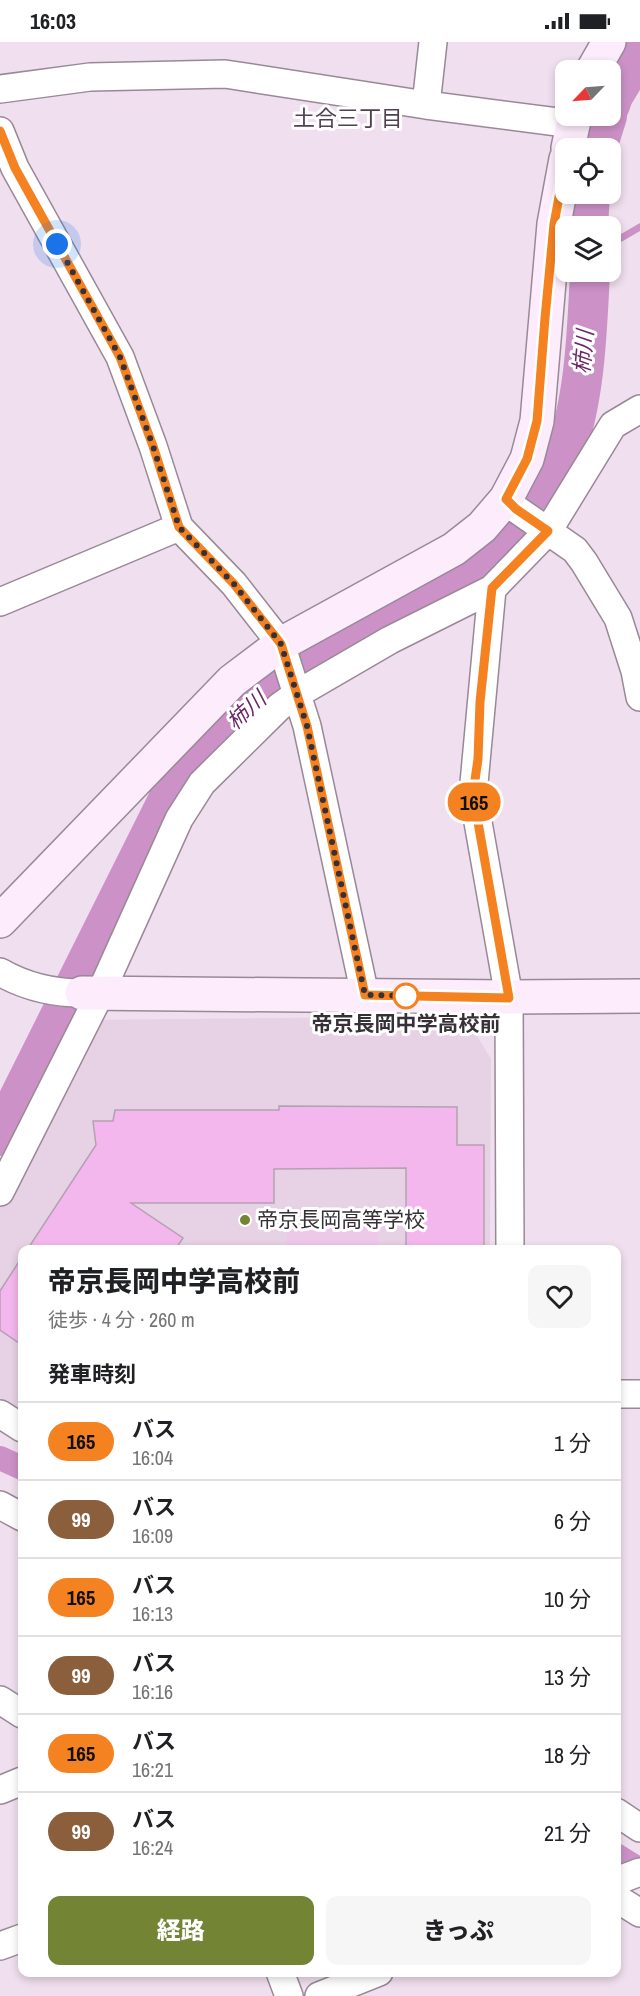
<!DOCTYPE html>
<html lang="ja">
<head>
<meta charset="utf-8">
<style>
  :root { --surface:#fff; --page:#f6f6f6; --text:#202124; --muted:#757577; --line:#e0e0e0; --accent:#738434 }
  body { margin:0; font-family:"Archivo Narrow","Noto Sans JP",sans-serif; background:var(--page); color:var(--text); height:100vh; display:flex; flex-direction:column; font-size:22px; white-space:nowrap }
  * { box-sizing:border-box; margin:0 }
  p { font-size:20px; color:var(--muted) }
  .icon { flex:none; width:33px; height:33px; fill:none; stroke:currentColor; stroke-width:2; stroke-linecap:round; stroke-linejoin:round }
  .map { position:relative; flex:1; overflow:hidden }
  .panel { position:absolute; left:18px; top:1203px; width:603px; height:732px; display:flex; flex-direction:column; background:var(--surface); border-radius:12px; box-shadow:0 3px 9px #0003 }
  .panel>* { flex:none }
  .badge { padding:0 12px; border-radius:20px; font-size:21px; line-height:39px }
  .needle { width:39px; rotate:245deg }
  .controls { position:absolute; left:555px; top:18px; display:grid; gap:12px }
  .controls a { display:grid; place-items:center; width:66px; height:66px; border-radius:12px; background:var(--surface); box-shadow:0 3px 9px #0003; font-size:30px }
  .you { position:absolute; width:30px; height:30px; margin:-15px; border:4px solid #fff; border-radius:50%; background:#1a73e8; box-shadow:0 0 0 9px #1a73e833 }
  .map>.badge { position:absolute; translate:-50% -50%; box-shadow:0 0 0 3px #fff }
  h2 { padding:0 30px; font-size:22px; line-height:54px }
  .round { display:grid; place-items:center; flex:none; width:63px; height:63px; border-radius:12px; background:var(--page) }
  .head { display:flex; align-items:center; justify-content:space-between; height:102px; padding:0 30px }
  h1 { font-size:28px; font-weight:800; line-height:45px }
  .button { display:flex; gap:12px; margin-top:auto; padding:12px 30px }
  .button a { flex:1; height:69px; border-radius:12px; background:var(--accent); color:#fff; font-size:24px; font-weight:800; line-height:69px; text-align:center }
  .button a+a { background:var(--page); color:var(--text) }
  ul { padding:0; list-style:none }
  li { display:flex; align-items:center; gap:18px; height:78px; padding:0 30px; border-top:2px solid var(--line) }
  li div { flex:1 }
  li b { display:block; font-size:22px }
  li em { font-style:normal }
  li .badge { min-width:66px; font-weight:700; text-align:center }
  .status { display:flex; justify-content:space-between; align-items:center; height:42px; padding:0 30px; background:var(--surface); direction:ltr }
  .status svg { height:16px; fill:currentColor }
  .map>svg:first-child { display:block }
  .built { fill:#e7d1e4 }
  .green { fill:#eec8e9 }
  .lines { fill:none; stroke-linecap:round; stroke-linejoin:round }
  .stream { stroke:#cc91c6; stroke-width:7 }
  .canal { stroke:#cc91c6; stroke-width:24 }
  .river { stroke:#cc91c6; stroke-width:40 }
  .building { fill:#f4b7ed; stroke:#b2a2b0; stroke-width:1.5 }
  .street-casing { stroke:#998997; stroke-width:30 }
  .secondary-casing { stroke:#998997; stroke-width:36 }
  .street { stroke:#fff; stroke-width:27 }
  .secondary { stroke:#fdecfb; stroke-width:33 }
  .line-casing { stroke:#fff; stroke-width:14 }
  .line { stroke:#f58220; stroke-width:9 }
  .walk { stroke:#373036; stroke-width:6; stroke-dasharray:0 10.8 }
  .stop-dot { fill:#fff; stroke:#f58220; stroke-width:3 }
  .poi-dot { fill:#738434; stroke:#fff; stroke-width:2 }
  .labels { text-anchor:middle; stroke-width:6; stroke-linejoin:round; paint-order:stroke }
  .stop-label { font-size:21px; font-weight:bold; fill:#373036; stroke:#fff }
  .poi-label { font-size:21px; fill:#373036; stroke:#fff; text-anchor:start }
  .neighbourhood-label { font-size:22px; fill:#4f414d; stroke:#fff }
  .water-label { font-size:22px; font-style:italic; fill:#6c2768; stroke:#fff }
</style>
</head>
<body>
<div class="status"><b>16:03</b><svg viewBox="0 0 49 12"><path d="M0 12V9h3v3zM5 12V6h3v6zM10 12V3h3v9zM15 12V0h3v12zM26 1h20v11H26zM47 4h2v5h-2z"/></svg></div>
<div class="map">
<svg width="640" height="1954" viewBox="0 0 640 1954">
  <rect width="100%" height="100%" fill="#f0dfee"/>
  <path class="built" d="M 465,974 L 491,1017 L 490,1207 L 22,1208 L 22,1370 L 0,1356 L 0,1149 L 89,978 Z"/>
  <path class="green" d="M 378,1165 L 379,1207 L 287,1207 L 286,1167 Z"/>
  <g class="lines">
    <path class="stream" d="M 610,206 L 616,199 L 640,185
      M 590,231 L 591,230"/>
    <path class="canal" d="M 0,1416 L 22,1426
      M 616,1813 L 640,1828"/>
    <path class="river" d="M 610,63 L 613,54 L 640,9
      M 597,106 L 607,74
      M 588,184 L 590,152
      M 0,1094 L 171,752 C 200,711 234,670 276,641 C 316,614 360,592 403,569 C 421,560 441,551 459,540 C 503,512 544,467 563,417 C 585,359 587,291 590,230"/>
  </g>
  <path class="building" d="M 279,1064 L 457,1065 L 457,1103 L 484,1103 L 484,1208 L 406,1208 L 406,1126 L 274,1127 L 274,1161 L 131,1161 L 183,1196 L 175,1208 L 27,1208 L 96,1103 L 93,1079 L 113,1079 L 115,1068 L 279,1068 Z
    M 22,1215 L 22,1303 L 0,1288 L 0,1249 Z"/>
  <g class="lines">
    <g class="street-casing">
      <path id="street" d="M 0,47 L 90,35 L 225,32 L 426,63 L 573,82
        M 426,63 L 433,0
        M 0,89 L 15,126 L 120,315 L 153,404 L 179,485 L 234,542 L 281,602 L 307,684 L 365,953
        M 506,457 L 516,467 L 575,508 L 584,520 L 618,576 L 635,629 L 640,655
        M 0,560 L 179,485
        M 0,930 C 26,945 52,951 82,951
        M 0,1150 L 100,952 L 179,777 L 202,741 L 279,665 L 297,652 L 390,598 L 492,547
        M 510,1208 L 509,955 L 473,752 L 492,547 L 548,489 L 613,383 L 640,367
        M 616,1352 L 640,1352
        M 0,1372 L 22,1386
        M 0,1463 L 22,1475
        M 0,1658 L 22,1672
        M 0,1748 L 22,1739
        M 616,1770 L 640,1786
        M 616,1839 L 640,1830
        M 616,1856 L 640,1871
        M 0,1904 L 22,1896
        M 280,1930 L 289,1954
        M 319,1954 L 379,1930"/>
    </g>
    <g class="secondary-casing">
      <path id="secondary" d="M 593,28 L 609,0
        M 568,106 L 575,74
        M 0,879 L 232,639 L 281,602 L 454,507 L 482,485 L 506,457 L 527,417 L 537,379 L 554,182 L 566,117
        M 82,951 L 509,955 L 640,954"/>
    </g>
    <use href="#street" class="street"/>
    <use href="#secondary" class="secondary"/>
  </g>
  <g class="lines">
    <g class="line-casing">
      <path id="line" d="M 0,89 L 15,126 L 120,315 L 153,404 L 179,485 L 234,542 L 281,602 L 307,684 L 365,953 L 509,956 L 473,752 L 478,717 L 480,660 L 492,546 L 548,489 L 516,467 L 506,457 L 527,417 L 537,379 L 545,276 L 554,182 L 566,117"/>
    </g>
    <use href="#line" class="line"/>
    <path class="walk" d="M 57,202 L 120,315 L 153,404 L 179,485 L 234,542 L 281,602 L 307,684 L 365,953 L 411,954 L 406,954"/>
  </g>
  <circle class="stop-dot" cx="406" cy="954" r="12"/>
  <circle class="poi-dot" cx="245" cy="1178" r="6"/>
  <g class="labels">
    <g class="stop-label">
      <text x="406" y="989">帝京長岡中学高校前</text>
    </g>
    <g class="poi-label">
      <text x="257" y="1185">帝京長岡高等学校</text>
    </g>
    <g class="neighbourhood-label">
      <text x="348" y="84">土合三丁目</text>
    </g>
    <g class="water-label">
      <text transform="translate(583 310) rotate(-85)" y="8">柿川</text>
      <text transform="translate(246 668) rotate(-42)" y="8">柿川</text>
    </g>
  </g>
</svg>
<div class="controls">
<a><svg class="needle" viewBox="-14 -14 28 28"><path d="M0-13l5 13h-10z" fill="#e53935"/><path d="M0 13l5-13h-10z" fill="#757577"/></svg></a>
<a><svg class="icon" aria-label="locate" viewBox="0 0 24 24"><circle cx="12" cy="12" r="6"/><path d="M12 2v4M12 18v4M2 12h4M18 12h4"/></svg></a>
<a><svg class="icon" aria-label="layers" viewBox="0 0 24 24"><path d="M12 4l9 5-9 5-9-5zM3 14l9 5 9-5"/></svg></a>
</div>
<div class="you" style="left:57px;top:202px"></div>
<b class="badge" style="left:474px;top:760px;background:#f58220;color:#111">165</b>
<section class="panel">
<div class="head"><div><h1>帝京長岡中学高校前</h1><p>徒歩 · 4 分 · 260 m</p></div><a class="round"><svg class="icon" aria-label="heart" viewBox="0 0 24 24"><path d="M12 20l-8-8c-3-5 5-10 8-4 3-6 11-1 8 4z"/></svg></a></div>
<h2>発車時刻</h2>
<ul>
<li><span class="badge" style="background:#f58220;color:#111">165</span><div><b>バス</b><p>16:04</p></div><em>1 分</em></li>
<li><span class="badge" style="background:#8b5e3c;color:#fff">99</span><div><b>バス</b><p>16:09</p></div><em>6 分</em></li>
<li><span class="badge" style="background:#f58220;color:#111">165</span><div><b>バス</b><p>16:13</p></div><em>10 分</em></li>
<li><span class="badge" style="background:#8b5e3c;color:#fff">99</span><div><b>バス</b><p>16:16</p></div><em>13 分</em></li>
<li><span class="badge" style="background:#f58220;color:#111">165</span><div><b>バス</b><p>16:21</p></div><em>18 分</em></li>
<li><span class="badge" style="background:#8b5e3c;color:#fff">99</span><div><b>バス</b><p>16:24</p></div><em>21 分</em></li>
</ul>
<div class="button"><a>経路</a><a>きっぷ</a></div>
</section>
</div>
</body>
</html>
